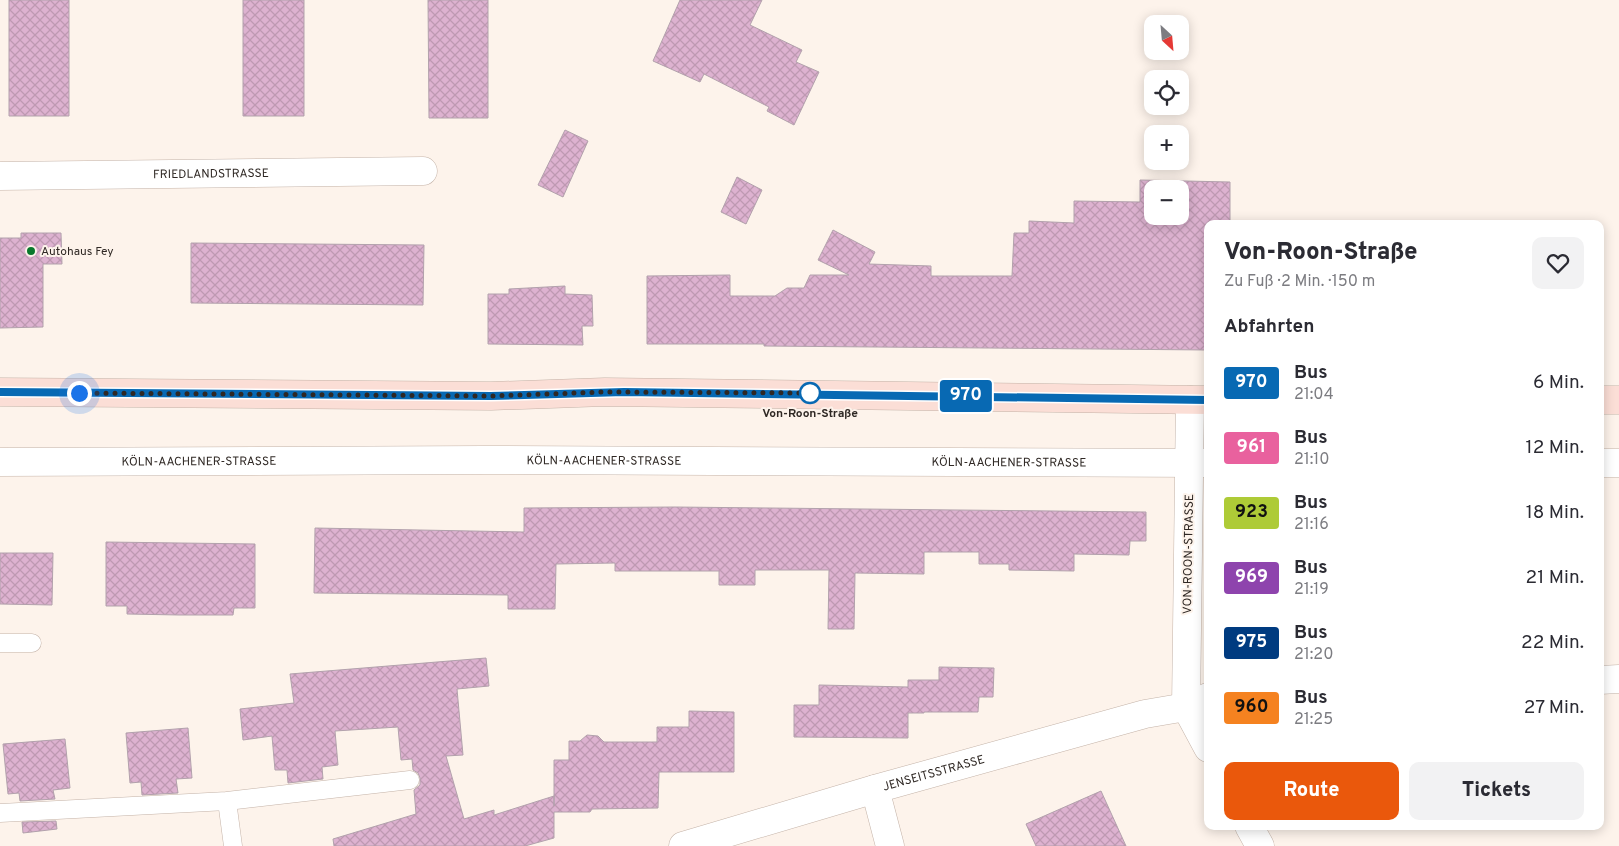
<!DOCTYPE html>
<html lang="de">
<head>
<meta charset="utf-8">
<style>
  :root { --surface:#fff; --page:#f2f2f3; --text:#2b2b33; --muted:#7c7c81; --accent:#ea580c }
  body { margin:0; font-family:Overpass,sans-serif; background:var(--page); color:var(--text); height:100vh; display:flex; flex-direction:column; font-size:19px; white-space:nowrap }
  * { box-sizing:border-box; margin:0 }
  p { font-size:16px; color:var(--muted) }
  .icon { flex:none; width:28px; height:28px; fill:none; stroke:currentColor; stroke-width:2; stroke-linecap:round; stroke-linejoin:round }
  .map { position:relative; flex:1; overflow:hidden }
  .drawer { position:absolute; left:1204px; top:220px; width:400px; height:610px; display:flex; flex-direction:column; background:var(--surface); border-radius:10px; box-shadow:0 2px 12px #0003 }
  .drawer>* { flex:none }
  .badge { padding:0 10px; border-radius:4px; font-size:18px; line-height:32px }
  .needle { width:32px; rotate:154deg }
  .tools { position:absolute; left:1144px; top:15px; display:grid; gap:10px }
  .tools a { display:grid; place-items:center; width:45px; height:45px; border-radius:10px; background:var(--surface); box-shadow:0 2px 12px #0003; font-size:25px }
  .you { position:absolute; width:25px; height:25px; margin:-12px; border:4px solid #fff; border-radius:50%; background:#1a73e8; box-shadow:0 0 0 8px #1a73e833 }
  .map>.badge { position:absolute; translate:-50% -50%; box-shadow:0 0 0 2px #fff }
  h2 { padding:0 20px; font-size:19px; line-height:45px }
  .round { display:grid; place-items:center; flex:none; width:52px; height:52px; border-radius:10px; background:var(--page) }
  .summary { display:flex; align-items:center; justify-content:space-between; height:85px; padding:0 20px }
  h1 { font-size:24px; font-weight:800; line-height:38px }
  .button { display:flex; gap:10px; margin-top:auto; padding:10px 20px }
  .button a { flex:1; height:58px; border-radius:10px; background:var(--accent); color:#fff; font-size:20px; font-weight:800; line-height:58px; text-align:center }
  .button a+a { background:var(--page); color:var(--text) }
  ul { padding:0; list-style:none }
  li { display:flex; align-items:center; gap:15px; height:65px; padding:0 20px }
  li div { flex:1 }
  li b { display:block; font-size:19px }
  li em { font-style:normal }
  li .badge { min-width:55px; font-weight:700; text-align:center }
  .map>svg:first-child { display:block }
  .building { fill:url(#building-cross-hatch); stroke:#b2a1ac; fill-rule:evenodd }
  .lines { fill:none; stroke-linecap:round; stroke-linejoin:round }
  .lane-casing { stroke:#c4b3a8; stroke-width:19 }
  .street-casing { stroke:#c4b3a8; stroke-width:29 }
  .secondary-casing { stroke:#c4b3a8; stroke-width:29 }
  .lane { stroke:#fff; stroke-width:18 }
  .street { stroke:#fff; stroke-width:28 }
  .secondary { stroke:#fbded6; stroke-width:28 }
  .line-casing { stroke:#fff; stroke-width:11 }
  .line { stroke:#0869b3; stroke-width:8 }
  .walk { stroke:#2f2824; stroke-width:5; stroke-dasharray:0 9 }
  .poi-dot { fill:#09782d; stroke:#fdf3eb; stroke-width:2 }
  .stop-dot { fill:#fff; stroke:#0869b3; stroke-width:2.5 }
  .labels { text-anchor:middle; stroke-width:4; stroke-linejoin:round; paint-order:stroke }
  .street-label { font-size:12px; fill:#2f2824; stroke:#fdf3eb }
  .poi-label { font-size:12px; fill:#2f2824; stroke:#fdf3eb; text-anchor:start }
  .stop-label { font-size:12px; font-weight:bold; fill:#2f2824; stroke:#fdf3eb }
</style>
</head>
<body>
<div class="map">
<svg width="1619" height="846" viewBox="0 0 1619 846">
  <defs>
    <pattern id="building-cross-hatch" width="8" height="8" patternUnits="userSpaceOnUse" patternTransform="scale(1.25)"><rect width="8" height="8" fill="#ddb2d0"/><path d="M0 0l8 8M0 8l8-8" fill="none" stroke="#be99b2"/></pattern>
  </defs>
  <rect width="100%" height="100%" fill="#fdf3eb"/>
  <path class="building" d="M 9,0 L 69,0 L 69,116 L 9,116 Z
    M 243,0 L 304,0 L 304,116 L 243,116 Z
    M 428,0 L 488,0 L 488,118 L 429,118 Z
    M 680,0 L 762,0 L 750,25 L 802,50 L 796,62 L 819,72 L 794,125 L 767,111 L 769,107 L 704,74 L 700,82 L 653,61 Z
    M 565,130 L 588,141 L 563,197 L 538,185 Z
    M 737,177 L 762,190 L 746,224 L 721,212 Z
    M 1140,180 L 1230,182 L 1230,224 L 1208,224 L 1208,350 L 764,346 L 764,344 L 647,344 L 647,276 L 730,275 L 730,296 L 775,296 L 787,288 L 804,288 L 810,275 L 849,275 L 818,260 L 833,230 L 875,252 L 869,264 L 931,266 L 931,276 L 1012,276 L 1014,233 L 1029,233 L 1029,221 L 1074,223 L 1074,201 L 1140,202 ZM 1152,189 L 1180,189 L 1180,216 L 1152,216 Z
    M 21,233 L 61,233 L 62,264 L 43,264 L 43,327 L 0,328 L 0,238 L 21,238 Z
    M 191,243 L 424,245 L 423,305 L 191,303 Z
    M 565,286 L 565,294 L 592,295 L 593,326 L 582,326 L 583,345 L 488,344 L 488,294 L 509,294 L 509,289 Z
    M 675,507 L 1146,512 L 1146,541 L 1130,541 L 1129,555 L 1074,554 L 1074,571 L 1009,570 L 1009,564 L 979,564 L 979,552 L 924,552 L 924,574 L 855,573 L 854,629 L 828,629 L 829,570 L 755,570 L 755,585 L 719,585 L 719,571 L 615,571 L 615,563 L 556,564 L 555,609 L 508,609 L 508,595 L 314,593 L 315,528 L 524,532 L 524,508 Z
    M 106,542 L 255,544 L 255,608 L 234,608 L 233,615 L 179,615 L 127,614 L 127,606 L 106,606 Z
    M 0,553 L 53,553 L 52,605 L 0,604 Z
    M 486,658 L 489,686 L 457,689 L 463,755 L 446,756 L 464,819 L 494,810 L 494,815 L 554,796 L 554,806 L 554,760 L 569,760 L 569,741 L 580,741 L 587,735 L 598,736 L 604,742 L 657,742 L 657,727 L 689,727 L 689,711 L 734,712 L 734,772 L 659,772 L 658,808 L 592,809 L 590,812 L 554,812 L 554,838 L 525,846 L 334,846 L 333,839 L 416,814 L 414,790 L 420,785 L 420,778 L 418,773 L 413,770 L 412,759 L 401,760 L 398,727 L 335,731 L 338,765 L 322,767 L 323,779 L 288,783 L 287,770 L 275,770 L 272,736 L 243,740 L 240,709 L 294,703 L 290,674 Z
    M 939,667 L 994,668 L 993,697 L 979,697 L 978,712 L 924,712 L 924,713 L 908,713 L 908,738 L 794,737 L 794,705 L 819,705 L 819,685 L 908,687 L 908,680 L 939,680 Z
    M 188,728 L 192,778 L 176,779 L 178,793 L 142,795 L 141,782 L 130,783 L 126,733 Z
    M 65,739 L 70,788 L 53,790 L 55,799 L 20,801 L 19,793 L 8,794 L 3,744 Z
    M 1101,791 L 1126,846 L 1036,846 L 1026,824 Z
    M 56,821 L 57,829 L 23,833 L 22,822 Z"/>
  <g class="lines">
    <g class="lane-casing">
      <path id="lane" d="M 0,643 L 32,643
        M 227,801 L 233,846
        M 0,813 L 227,801 L 410,780"/>
    </g>
    <g class="street-casing">
      <g id="street">
        <path id="s1" d="M 0,176 L 423,171"/>
        <path d="M 1190,400 L 1186,707 L 1208,748"/>
        <path id="s2" d="M 0,462 L 484,460 L 1208,463"/>
        <path d="M 1600,463 L 1619,463"/>
        <path d="M 1600,680 L 1619,679"/>
        <path d="M 875,789 L 890,846"/>
        <path d="M 1249,826 L 1260,846"/>
        <path id="s3" d="M 683,846 L 875,789 L 1145,714 L 1186,707 L 1208,697"/>
      </g>
    </g>
    <g class="secondary-casing">
      <path id="secondary" d="M 0,392 L 491,396 L 605,392 L 1208,400
        M 1600,400 L 1619,400"/>
    </g>
    <use href="#lane" class="lane"/>
    <use href="#street" class="street"/>
    <use href="#secondary" class="secondary"/>
  </g>
  <g class="lines">
    <g class="line-casing">
      <path id="line" d="M 0,392 L 491,396 L 624,392 L 1208,400"/>
    </g>
    <use href="#line" class="line"/>
    <path class="walk" d="M 79,393 L 491,396 L 604,392 L 812,393 L 810,393"/>
  </g>
  <circle class="poi-dot" cx="31" cy="251" r="5"/>
  <circle class="stop-dot" cx="810" cy="393" r="10"/>
  <g class="labels">
    <g class="street-label">
      <text dy="4" stroke="none"><textPath href="#s1" startOffset="211">FRIEDLANDSTRASSE</textPath></text>
      <text dy="4" stroke="none"><textPath href="#s2" startOffset="199">KÖLN-AACHENER-STRASSE</textPath></text>
      <text dy="4" stroke="none"><textPath href="#s2" startOffset="604">KÖLN-AACHENER-STRASSE</textPath></text>
      <text dy="4" stroke="none"><textPath href="#s2" startOffset="1009">KÖLN-AACHENER-STRASSE</textPath></text>
      <text transform="translate(1188 554) rotate(-89)" y="4">VON-ROON-STRASSE</text>
      <text dy="4" stroke="none"><textPath href="#s3" startOffset="261">JENSEITSSTRASSE</textPath></text>
    </g>
    <g class="poi-label">
      <text x="41" y="255">Autohaus Fey</text>
    </g>
    <g class="stop-label">
      <text x="810" y="417">Von-Roon-Straße</text>
    </g>
  </g>
</svg>
<div class="tools">
<a><svg class="needle" viewBox="-14 -14 28 28"><path d="M0-13l5 13h-10z" fill="#e53935"/><path d="M0 13l5-13h-10z" fill="#7c7c81"/></svg></a>
<a><svg class="icon" aria-label="locate" viewBox="0 0 24 24"><circle cx="12" cy="12" r="6"/><path d="M12 2v4M12 18v4M2 12h4M18 12h4"/></svg></a>
<a>+</a>
<a>−</a>
</div>
<div class="you" style="left:79px;top:393px"></div>
<b class="badge" style="left:966px;top:396px;background:#0869b3;color:#fff">970</b>
<section class="drawer">
<div class="summary"><div><h1>Von-Roon-Straße</h1><p>Zu Fuß · 2 Min. · 150 m</p></div><a class="round"><svg class="icon" aria-label="heart" viewBox="0 0 24 24"><path d="M12 20l-8-8c-3-5 5-10 8-4 3-6 11-1 8 4z"/></svg></a></div>
<h2>Abfahrten</h2>
<ul>
<li><span class="badge" style="background:#0869b3;color:#fff">970</span><div><b>Bus</b><p>21:04</p></div><em>6 Min.</em></li>
<li><span class="badge" style="background:#e9619e;color:#fff">961</span><div><b>Bus</b><p>21:10</p></div><em>12 Min.</em></li>
<li><span class="badge" style="background:#aecb37;color:#111">923</span><div><b>Bus</b><p>21:16</p></div><em>18 Min.</em></li>
<li><span class="badge" style="background:#8e44ad;color:#fff">969</span><div><b>Bus</b><p>21:19</p></div><em>21 Min.</em></li>
<li><span class="badge" style="background:#003b80;color:#fff">975</span><div><b>Bus</b><p>21:20</p></div><em>22 Min.</em></li>
<li><span class="badge" style="background:#f58220;color:#111">960</span><div><b>Bus</b><p>21:25</p></div><em>27 Min.</em></li>
</ul>
<div class="button"><a>Route</a><a>Tickets</a></div>
</section>
</div>
</body>
</html>
